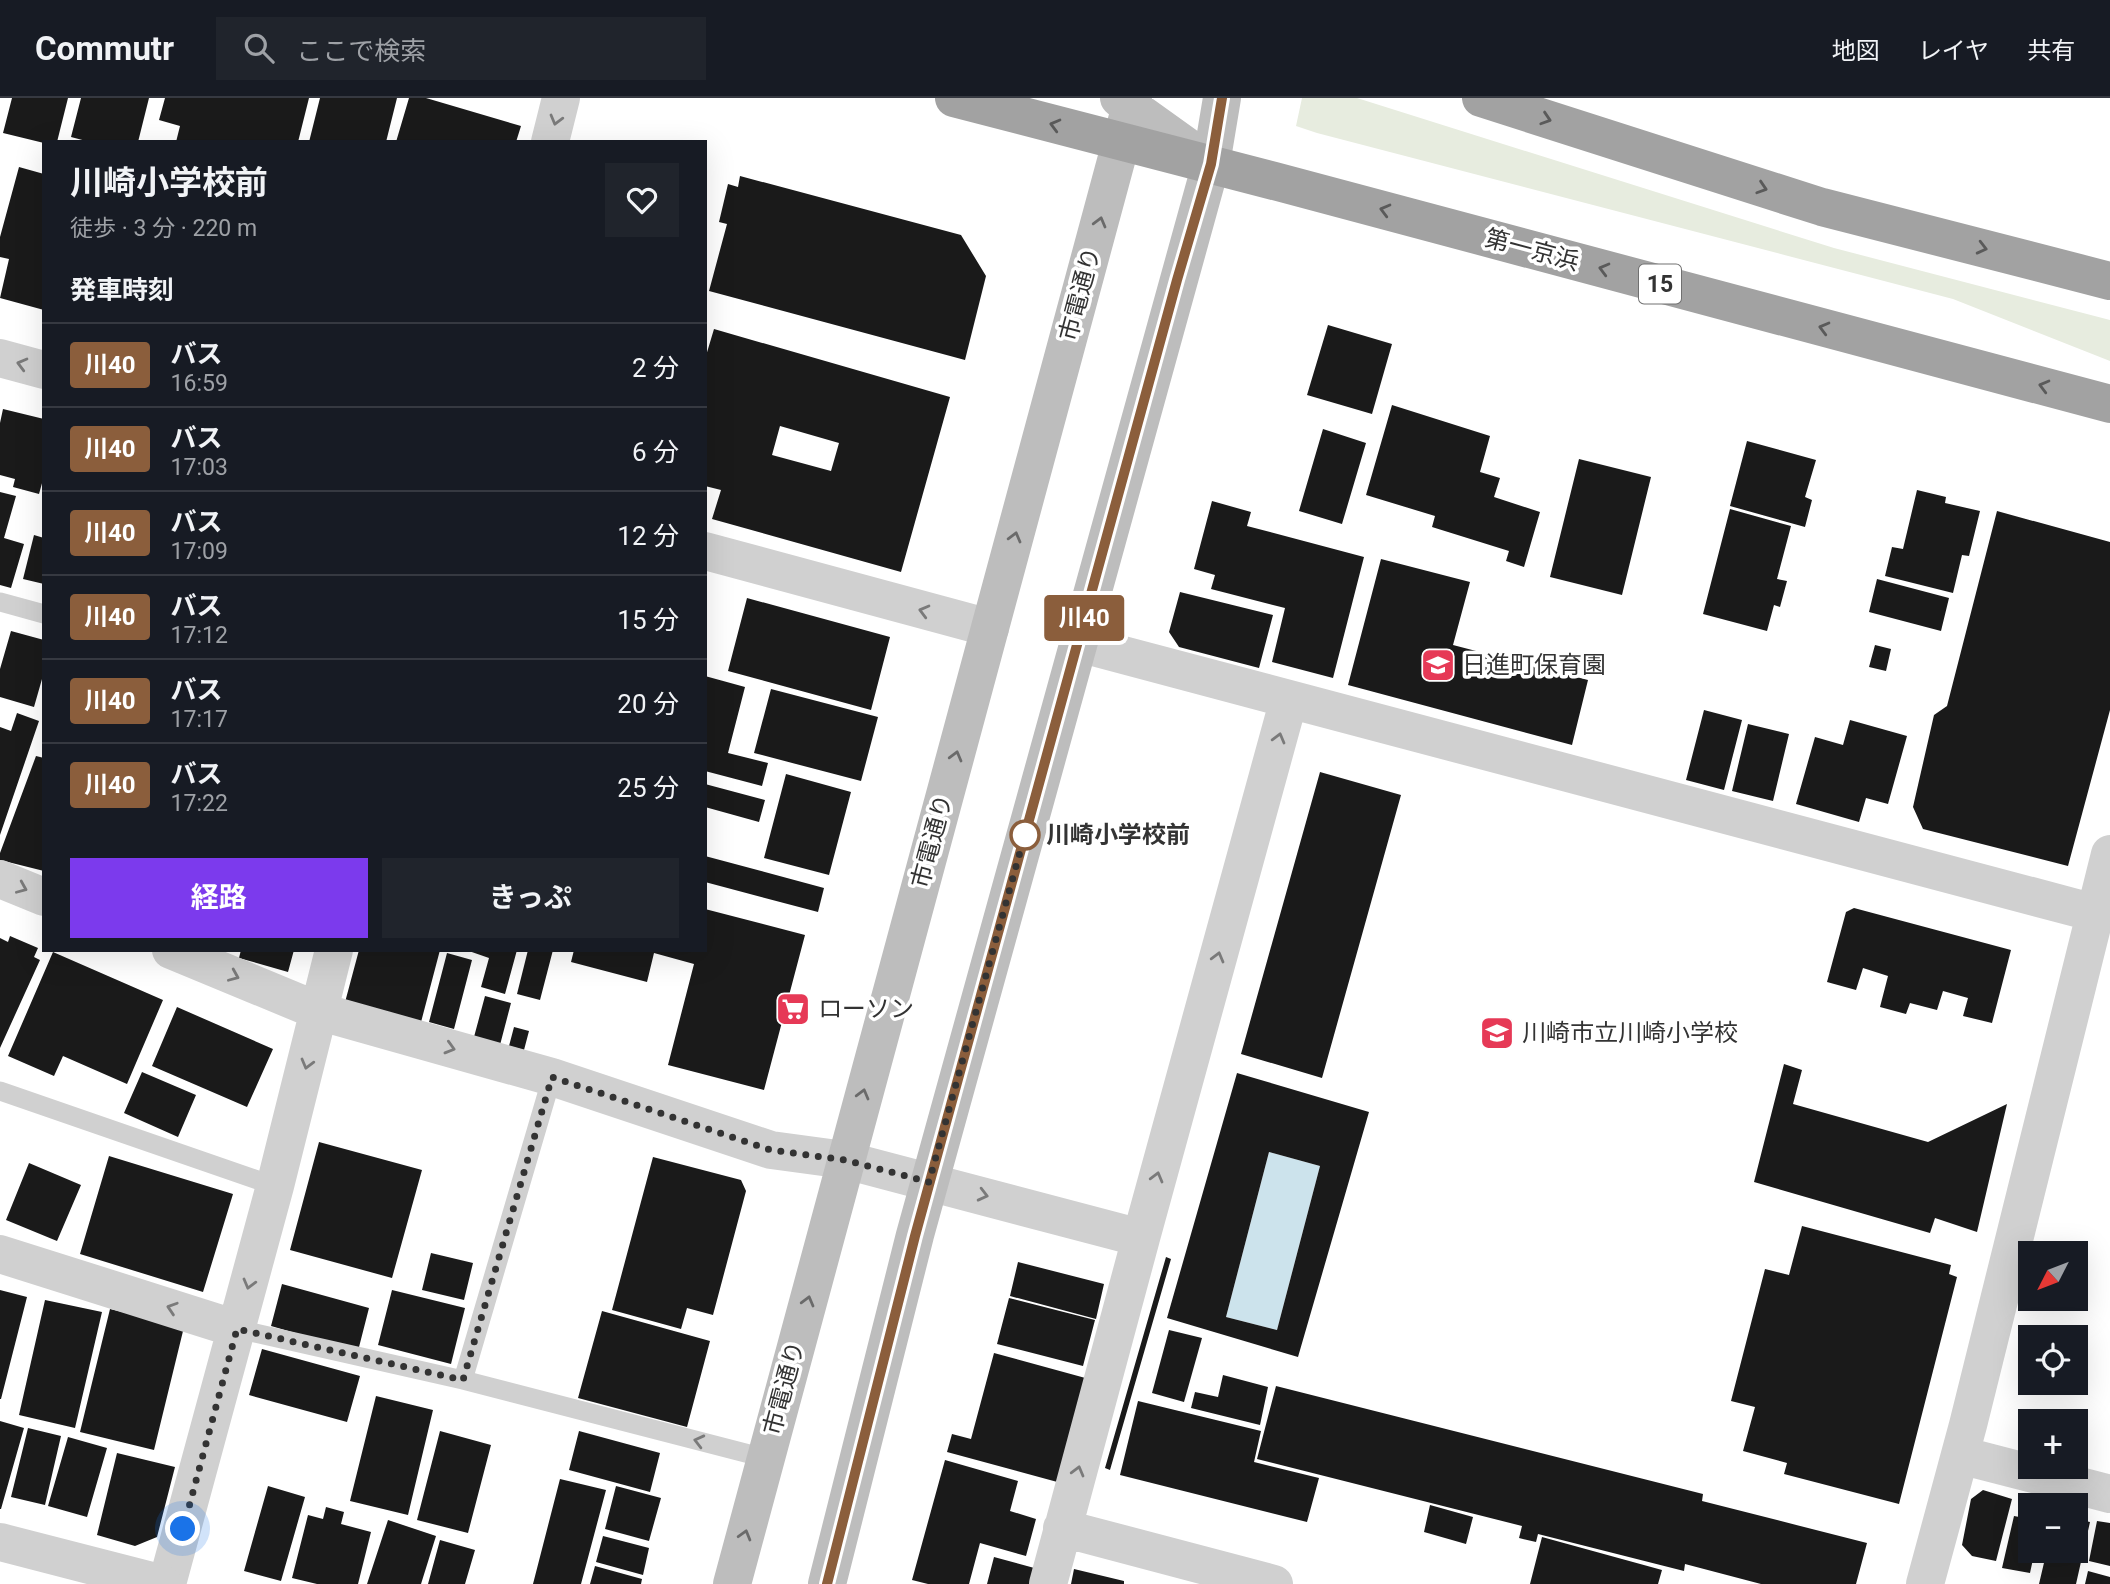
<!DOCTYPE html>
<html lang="ja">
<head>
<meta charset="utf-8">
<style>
  :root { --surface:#171b24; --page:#20242c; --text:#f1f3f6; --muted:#9ea1a6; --line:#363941; --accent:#7c3aed }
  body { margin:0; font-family:Roboto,"Noto Sans JP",sans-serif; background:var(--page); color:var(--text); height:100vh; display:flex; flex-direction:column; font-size:26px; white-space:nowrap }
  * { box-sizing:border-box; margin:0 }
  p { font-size:23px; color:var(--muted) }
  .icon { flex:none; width:38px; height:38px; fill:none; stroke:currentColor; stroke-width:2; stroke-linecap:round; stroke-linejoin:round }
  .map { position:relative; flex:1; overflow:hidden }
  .side { position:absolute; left:42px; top:42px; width:665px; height:812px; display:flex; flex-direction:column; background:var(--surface); border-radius:0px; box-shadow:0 7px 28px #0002 }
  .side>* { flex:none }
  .badge { padding:0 14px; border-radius:5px; font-size:24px; line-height:46px }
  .needle { width:46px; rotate:228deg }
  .fabs { position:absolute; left:2018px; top:1143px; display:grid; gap:14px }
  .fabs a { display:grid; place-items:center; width:70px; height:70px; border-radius:0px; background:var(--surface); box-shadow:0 7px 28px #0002; font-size:35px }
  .you { position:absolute; width:35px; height:35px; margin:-18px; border:5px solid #fff; border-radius:50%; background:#1a73e8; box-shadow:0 0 0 10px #1a73e833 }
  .map>.badge { position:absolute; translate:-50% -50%; box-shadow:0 0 0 4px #fff }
  h2 { padding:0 28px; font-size:26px; line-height:63px }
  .round { display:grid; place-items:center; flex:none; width:74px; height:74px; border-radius:0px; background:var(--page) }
  .head { display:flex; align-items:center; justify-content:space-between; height:119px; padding:0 28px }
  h1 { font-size:33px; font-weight:700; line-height:52px }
  .cta { display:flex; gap:14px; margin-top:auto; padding:14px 28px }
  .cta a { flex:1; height:80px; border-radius:0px; background:var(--accent); color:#fff; font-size:28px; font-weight:700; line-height:80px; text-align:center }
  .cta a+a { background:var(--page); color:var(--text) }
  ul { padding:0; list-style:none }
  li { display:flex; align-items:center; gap:21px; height:84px; padding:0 28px; border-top:2px solid var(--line) }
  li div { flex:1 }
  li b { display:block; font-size:26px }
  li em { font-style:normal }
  li .badge { min-width:77px; font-weight:700; text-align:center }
  header { display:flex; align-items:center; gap:42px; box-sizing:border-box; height:98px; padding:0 35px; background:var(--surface); border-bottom:2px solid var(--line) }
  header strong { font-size:33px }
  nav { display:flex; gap:38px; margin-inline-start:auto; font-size:24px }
  .search { width:490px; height:63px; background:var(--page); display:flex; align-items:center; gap:18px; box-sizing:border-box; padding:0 24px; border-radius:0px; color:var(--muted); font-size:26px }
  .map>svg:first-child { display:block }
  .green { fill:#e7ecdf }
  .water { fill:#cce3ec }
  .building { fill:#1a1a1a; fill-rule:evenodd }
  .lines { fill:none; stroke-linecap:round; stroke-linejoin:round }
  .service { stroke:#d0d0d0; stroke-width:19 }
  .minor { stroke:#d0d0d0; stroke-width:38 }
  .tertiary { stroke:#d0d0d0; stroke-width:38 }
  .secondary { stroke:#bdbdbd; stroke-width:38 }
  .trunk { stroke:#a2a2a2; stroke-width:38 }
  .oneway { stroke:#5a5a5a }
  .oneway2 { stroke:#7a7a7a }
  .oneway3 { stroke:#6a6a6a }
  .line-casing { stroke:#fff; stroke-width:16 }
  .line { stroke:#8b5e3c; stroke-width:10 }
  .walk { stroke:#333; stroke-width:7; stroke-dasharray:0 12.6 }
  .stop-dot { fill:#fff; stroke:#8b5e3c; stroke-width:3.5 }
  .labels { text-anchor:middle; stroke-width:7; stroke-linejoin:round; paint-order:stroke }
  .shield { fill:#fff; stroke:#707070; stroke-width:2 }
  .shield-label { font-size:23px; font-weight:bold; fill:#333 }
  .street-label { font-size:24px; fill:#333; stroke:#fff }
  .poi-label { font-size:24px; fill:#333; stroke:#fff; text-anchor:start }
  .stop-label { font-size:24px; font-weight:bold; fill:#333; stroke:#fff; text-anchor:start }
</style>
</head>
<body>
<header>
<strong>Commutr</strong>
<div class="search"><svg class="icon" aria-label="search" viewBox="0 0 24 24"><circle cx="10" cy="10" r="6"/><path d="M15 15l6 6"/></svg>ここで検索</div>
<nav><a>地図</a><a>レイヤ</a><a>共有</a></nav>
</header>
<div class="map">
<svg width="2110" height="1486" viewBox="0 0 2110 1486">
  <rect width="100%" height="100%" fill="#fff"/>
  <path class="green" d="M 1302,0 L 1357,0 L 1834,150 L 2110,222 L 2110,263 L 1953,201 L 1317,35 L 1296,28 Z"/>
  <path class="water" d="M 1269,1054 L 1320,1068 L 1277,1232 L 1226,1219 Z"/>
  <path class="building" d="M 12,0 L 68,0 L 57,44 L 44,45 L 3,35 Z
    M 81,0 L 149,0 L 138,44 L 90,44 L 71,39 Z
    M 165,0 L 309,0 L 298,44 L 176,44 L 180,28 L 159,22 Z
    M 320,0 L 397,0 L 386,44 L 309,44 Z
    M 409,0 L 426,0 L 521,28 L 516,44 L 396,44 Z
    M 19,69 L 44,76 L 44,212 L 0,200 L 9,161 L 0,159 L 0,139 Z
    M 740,78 L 961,137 L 986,178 L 965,262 L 709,193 L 727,126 L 719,124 L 728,86 L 738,89 Z
    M 1328,227 L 1392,246 L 1372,316 L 1307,297 Z
    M 714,231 L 950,299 L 901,474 L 712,421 L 721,392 L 705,388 L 705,261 ZM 780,328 L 839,345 L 831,373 L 772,357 Z
    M 1392,307 L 1490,338 L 1480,374 L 1500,380 L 1494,399 L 1540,414 L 1524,469 L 1506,463 L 1509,453 L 1432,429 L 1435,418 L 1366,397 Z
    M 3,311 L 44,321 L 44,378 L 39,396 L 13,389 L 15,381 L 0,377 L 0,325 Z
    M 1323,331 L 1366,345 L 1342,426 L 1299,413 Z
    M 1747,343 L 1816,362 L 1805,399 L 1812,402 L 1805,429 L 1730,408 Z
    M 1579,361 L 1651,379 L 1622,497 L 1550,479 Z
    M 1917,392 L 1946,399 L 1945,405 L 1980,413 L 1969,458 L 1962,457 L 1953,495 L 1885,478 L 1892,449 L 1903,451 Z
    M 0,394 L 16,398 L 4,440 L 24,446 L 11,490 L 0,487 Z
    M 1212,403 L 1251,414 L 1247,428 L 1364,459 L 1333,580 L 1272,564 L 1285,510 L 1211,491 L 1215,477 L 1194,471 Z
    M 1730,411 L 1791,428 L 1777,481 L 1787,483 L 1780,509 L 1774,507 L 1767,533 L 1703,516 Z
    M 1997,413 L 2110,444 L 2110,612 L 2068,768 L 1923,731 L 1913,709 L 1934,617 L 1947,608 Z
    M 34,437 L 44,440 L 44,486 L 23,481 Z
    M 1381,461 L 1470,484 L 1453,547 L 1588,582 L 1572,647 L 1348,587 Z
    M 1877,481 L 1949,500 L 1941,533 L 1869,514 Z
    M 1180,494 L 1273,517 L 1259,570 L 1179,549 L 1169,534 Z
    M 747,500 L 890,539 L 871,612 L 728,573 Z
    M 11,533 L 44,542 L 44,574 L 34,609 L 0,599 L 0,571 Z
    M 1875,547 L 1891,551 L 1886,573 L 1869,569 Z
    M 705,578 L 745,589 L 728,655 L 768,665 L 762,688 L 705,673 Z
    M 771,591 L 878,619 L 861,683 L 754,655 Z
    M 1704,612 L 1742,622 L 1724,692 L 1686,682 Z
    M 17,615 L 39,623 L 0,737 L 0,629 L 11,633 Z
    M 1850,622 L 1907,638 L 1888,706 L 1866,700 L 1859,724 L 1796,706 L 1815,639 L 1843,647 Z
    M 1748,626 L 1789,636 L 1773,703 L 1732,693 Z
    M 36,658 L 44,660 L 44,773 L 0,762 L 0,755 Z
    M 1320,674 L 1401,697 L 1322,980 L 1241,956 Z
    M 786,676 L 851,694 L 829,777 L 764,760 Z
    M 705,686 L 765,702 L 759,724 L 705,709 Z
    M 705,758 L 824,790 L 818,814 L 705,784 Z
    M 1854,810 L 2011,852 L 1992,925 L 1963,918 L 1968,900 L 1943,893 L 1937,912 L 1910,905 L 1906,916 L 1880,909 L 1888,878 L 1863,870 L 1856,892 L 1827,884 L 1846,814 Z
    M 705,811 L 805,837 L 764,992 L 668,967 L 694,866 L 654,855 L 647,884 L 571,864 L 574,852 L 705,852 Z
    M 10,838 L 38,850 L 34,859 L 40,862 L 0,950 L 0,840 L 8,844 Z
    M 241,852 L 294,852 L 288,874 L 239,860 Z
    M 359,852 L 440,852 L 420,928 L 344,908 Z
    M 517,852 L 505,896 L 481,889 L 489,860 L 466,852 Z
    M 528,852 L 553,852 L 540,902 L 517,896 Z
    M 53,854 L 163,902 L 127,986 L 63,958 L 54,978 L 8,958 Z
    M 447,855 L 472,862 L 454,931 L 429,924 Z
    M 485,898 L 511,905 L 500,947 L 474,939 Z
    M 177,909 L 273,951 L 247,1009 L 152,968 Z
    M 514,929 L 529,933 L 524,952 L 509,948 Z
    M 1784,966 L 1802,972 L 1793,1006 L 1928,1044 L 2007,1006 L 1977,1134 L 1935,1120 L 1930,1135 L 1754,1084 Z
    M 142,974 L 196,997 L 178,1039 L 124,1015 Z
    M 1237,975 L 1369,1014 L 1298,1259 L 1167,1220 ZM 1269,1054 L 1320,1068 L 1277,1232 L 1226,1219 Z
    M 319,1044 L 422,1072 L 392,1180 L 290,1152 Z
    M 109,1058 L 233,1096 L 203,1194 L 80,1156 Z
    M 653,1059 L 741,1082 L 746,1093 L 713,1217 L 687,1210 L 681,1231 L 612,1212 Z
    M 29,1065 L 81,1087 L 57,1143 L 6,1122 Z
    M 1802,1128 L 1951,1167 L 1949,1176 L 1957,1179 L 1899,1406 L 1784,1376 L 1787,1365 L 1743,1353 L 1755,1309 L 1731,1303 L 1765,1171 L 1789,1177 Z
    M 431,1155 L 473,1165 L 464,1202 L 422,1192 Z
    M 1166,1159 L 1171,1161 L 1110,1372 L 1105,1370 Z
    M 1018,1164 L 1104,1186 L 1096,1221 L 1010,1198 Z
    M 282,1186 L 369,1210 L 358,1253 L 271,1228 Z
    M 0,1192 L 27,1199 L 1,1301 L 0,1301 Z
    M 392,1192 L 465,1210 L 451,1266 L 378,1247 Z
    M 1009,1200 L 1095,1222 L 1083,1268 L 997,1246 Z
    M 45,1202 L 102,1214 L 75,1330 L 19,1317 Z
    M 110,1211 L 184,1229 L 154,1352 L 80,1334 Z
    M 602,1213 L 710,1243 L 687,1329 L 578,1300 Z
    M 1169,1232 L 1202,1240 L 1184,1304 L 1152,1295 Z
    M 262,1251 L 360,1278 L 347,1324 L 249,1297 Z
    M 994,1255 L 1089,1281 L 1061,1385 L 947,1354 L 952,1336 L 971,1341 Z
    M 1223,1277 L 1268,1289 L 1260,1327 L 1191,1310 L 1195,1294 L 1218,1299 Z
    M 1276,1288 L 1703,1396 L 1702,1403 L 1867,1445 L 1856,1486 L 1761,1486 L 1685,1466 L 1684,1473 L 1538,1436 L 1536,1444 L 1519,1440 L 1522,1428 L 1257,1361 Z
    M 376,1298 L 433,1312 L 408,1417 L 350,1403 Z
    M 1138,1303 L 1261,1333 L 1254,1364 L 1319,1380 L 1307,1424 L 1120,1377 Z
    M 0,1323 L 24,1330 L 1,1411 L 0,1411 Z
    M 28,1330 L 61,1338 L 45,1407 L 11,1399 Z
    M 440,1333 L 491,1347 L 468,1435 L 417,1422 Z
    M 579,1333 L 660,1355 L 650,1394 L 569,1372 Z
    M 68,1339 L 107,1350 L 87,1419 L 48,1408 Z
    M 117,1355 L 175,1369 L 157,1439 L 135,1448 L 97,1437 Z
    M 945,1362 L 1018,1383 L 1010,1413 L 1036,1421 L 1026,1458 L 980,1445 L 969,1486 L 928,1486 L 912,1482 Z
    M 560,1381 L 606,1392 L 581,1486 L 533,1486 Z
    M 268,1388 L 305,1399 L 281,1483 L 244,1473 Z
    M 616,1388 L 661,1400 L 649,1443 L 605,1431 Z
    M 1983,1392 L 2012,1401 L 1996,1463 L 1972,1458 L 1962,1447 L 1971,1401 Z
    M 1430,1407 L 1473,1419 L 1466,1446 L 1424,1434 Z
    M 326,1409 L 344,1414 L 341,1426 L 371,1434 L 358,1486 L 317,1486 L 292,1480 L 308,1417 L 323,1421 Z
    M 2014,1418 L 2030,1421 L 2030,1452 L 2035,1452 L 2030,1475 L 2002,1470 Z
    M 2076,1421 L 2090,1424 L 2076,1486 L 2039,1486 L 2047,1452 L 2076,1452 Z
    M 388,1422 L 436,1438 L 421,1486 L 367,1486 Z
    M 2097,1423 L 2110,1425 L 2110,1468 L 2089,1463 Z
    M 603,1438 L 649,1450 L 643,1477 L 596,1464 Z
    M 1542,1439 L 1662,1472 L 1658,1486 L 1530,1486 Z
    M 440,1442 L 475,1452 L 465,1486 L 428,1486 Z
    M 994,1459 L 1038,1471 L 1034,1486 L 987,1486 Z
    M 595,1468 L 642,1481 L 641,1486 L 590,1486 Z
    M 1074,1471 L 1124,1483 L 1124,1486 L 1071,1486 Z
    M 2088,1473 L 2110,1479 L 2110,1486 L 2085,1486 Z"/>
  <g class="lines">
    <path class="service" d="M 0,504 L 44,516
      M 0,993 L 275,1088
      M 237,1231 L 463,1282 L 765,1360
      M 463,1282 L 552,979"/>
    <path class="minor" d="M 550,44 L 561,0
      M 0,260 L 44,272
      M 705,453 L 990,530
      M 1078,545 L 2095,815
      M 0,781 L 44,799
      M 171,852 L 321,914 L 552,979 L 771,1052 L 845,1062 L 1141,1140 L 1289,601
      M 0,1156 L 237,1231
      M 1960,1357 L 2110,1396
      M 1062,1430 L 1274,1486
      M 167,1486 L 275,1088 L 334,852
      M 1048,1486 L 1141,1140
      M 1925,1486 L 1968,1327 L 2110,756"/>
    <path class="tertiary" d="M 0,1444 L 163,1486"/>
    <path class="secondary" d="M 1119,0 L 1211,66
      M 732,1486 L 1133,0
      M 827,1486 L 915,1137 L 1211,66 L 1222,0"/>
    <path class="trunk" d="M 954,0 L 1274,83 L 2110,306
      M 1481,0 L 1822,109 L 2110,183"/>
  </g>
  <defs><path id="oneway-chevron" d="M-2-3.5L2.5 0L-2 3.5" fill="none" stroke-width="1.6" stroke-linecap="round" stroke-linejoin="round" transform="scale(1.75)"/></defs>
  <g class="oneway">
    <use href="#oneway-chevron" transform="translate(1546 21) rotate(18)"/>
    <use href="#oneway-chevron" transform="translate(1055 27) rotate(-165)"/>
    <use href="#oneway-chevron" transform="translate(1762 90) rotate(18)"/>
    <use href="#oneway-chevron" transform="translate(1385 112) rotate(-165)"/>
    <use href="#oneway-chevron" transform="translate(1982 150) rotate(14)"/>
    <use href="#oneway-chevron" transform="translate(1604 171) rotate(-165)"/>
    <use href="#oneway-chevron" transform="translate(1824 230) rotate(-165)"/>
    <use href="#oneway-chevron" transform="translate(2044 288) rotate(-165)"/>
  </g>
  <g class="oneway2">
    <use href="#oneway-chevron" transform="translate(556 22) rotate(105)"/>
    <use href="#oneway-chevron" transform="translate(22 266) rotate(-165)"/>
    <use href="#oneway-chevron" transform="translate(924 513) rotate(-165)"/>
    <use href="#oneway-chevron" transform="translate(1279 640) rotate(-75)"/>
    <use href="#oneway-chevron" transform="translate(22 790) rotate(23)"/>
    <use href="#oneway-chevron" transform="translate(1218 859) rotate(-75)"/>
    <use href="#oneway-chevron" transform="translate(234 878) rotate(23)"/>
    <use href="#oneway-chevron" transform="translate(450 950) rotate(16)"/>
    <use href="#oneway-chevron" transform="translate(307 966) rotate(105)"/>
    <use href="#oneway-chevron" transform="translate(1157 1079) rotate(-75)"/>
    <use href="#oneway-chevron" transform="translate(983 1097) rotate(14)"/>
    <use href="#oneway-chevron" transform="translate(249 1186) rotate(105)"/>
    <use href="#oneway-chevron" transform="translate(172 1210) rotate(-162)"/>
    <use href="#oneway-chevron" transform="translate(699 1343) rotate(-166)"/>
    <use href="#oneway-chevron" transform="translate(1078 1373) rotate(-75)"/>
  </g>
  <g class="oneway3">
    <use href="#oneway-chevron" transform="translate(1100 124) rotate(-75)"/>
    <use href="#oneway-chevron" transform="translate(1015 439) rotate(-75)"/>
    <use href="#oneway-chevron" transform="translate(956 658) rotate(-75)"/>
    <use href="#oneway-chevron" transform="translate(863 996) rotate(-75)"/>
    <use href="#oneway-chevron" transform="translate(808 1203) rotate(-75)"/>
    <use href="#oneway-chevron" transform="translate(745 1437) rotate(-74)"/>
  </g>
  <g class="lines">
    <g class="line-casing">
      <path id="line" d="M 827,1486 L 915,1138 L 1177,182 L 1211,66 L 1222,0"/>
    </g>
    <use href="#line" class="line"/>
    <path class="walk" d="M 183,1431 L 237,1231 L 463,1282 L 552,979 L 771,1052 L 845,1062 L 929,1084 L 1028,725 L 1025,737"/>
  </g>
  <defs>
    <g id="school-square" transform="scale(1.75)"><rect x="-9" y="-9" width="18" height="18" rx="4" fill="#e63956" stroke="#fff"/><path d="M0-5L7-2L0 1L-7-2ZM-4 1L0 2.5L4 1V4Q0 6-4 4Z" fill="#fff"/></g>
    <g id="supermarket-square" transform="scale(1.75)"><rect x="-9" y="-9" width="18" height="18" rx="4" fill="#e63956" stroke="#fff"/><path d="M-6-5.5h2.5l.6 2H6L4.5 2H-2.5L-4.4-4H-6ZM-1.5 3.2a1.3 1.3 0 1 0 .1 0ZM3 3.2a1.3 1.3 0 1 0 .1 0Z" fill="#fff"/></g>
  </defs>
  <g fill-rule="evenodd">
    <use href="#school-square" x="1438" y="567"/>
    <use href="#supermarket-square" x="793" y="911"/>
    <use href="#school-square" x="1497" y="935"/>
  </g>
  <circle class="stop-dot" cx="1025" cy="737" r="14"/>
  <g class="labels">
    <rect class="shield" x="1639" y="166.5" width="42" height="39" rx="5"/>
    <g class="shield-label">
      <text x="1660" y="194">15</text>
    </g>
    <g class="street-label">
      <text transform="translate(1532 152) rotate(15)" y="8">第一京浜</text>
      <text transform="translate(1080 196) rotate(-75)" y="8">市電通り</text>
      <text transform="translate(932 743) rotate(-75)" y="8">市電通り</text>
      <text transform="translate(784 1290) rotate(-75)" y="8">市電通り</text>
    </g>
    <g class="poi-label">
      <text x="1462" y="575">日進町保育園</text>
      <text x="818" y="919">ローソン</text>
      <text x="1522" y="943">川崎市立川崎小学校</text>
    </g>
    <g class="stop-label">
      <text x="1046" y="745">川崎小学校前</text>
    </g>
  </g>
</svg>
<div class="fabs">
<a><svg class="needle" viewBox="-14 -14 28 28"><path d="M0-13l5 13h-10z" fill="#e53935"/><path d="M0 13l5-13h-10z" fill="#9ea1a6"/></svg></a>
<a><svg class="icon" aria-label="locate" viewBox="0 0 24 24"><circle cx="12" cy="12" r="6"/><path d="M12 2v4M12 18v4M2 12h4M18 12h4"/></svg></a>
<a>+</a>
<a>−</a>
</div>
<div class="you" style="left:183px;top:1431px"></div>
<b class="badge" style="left:1084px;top:520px;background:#8b5e3c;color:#fff">川40</b>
<section class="side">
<div class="head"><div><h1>川崎小学校前</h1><p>徒歩 · 3 分 · 220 m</p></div><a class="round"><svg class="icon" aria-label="heart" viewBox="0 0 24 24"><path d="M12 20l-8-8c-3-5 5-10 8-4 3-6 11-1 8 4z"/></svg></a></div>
<h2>発車時刻</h2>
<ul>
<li><span class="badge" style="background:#8b5e3c;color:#fff">川40</span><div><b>バス</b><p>16:59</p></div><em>2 分</em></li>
<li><span class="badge" style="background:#8b5e3c;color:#fff">川40</span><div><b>バス</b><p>17:03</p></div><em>6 分</em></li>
<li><span class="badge" style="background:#8b5e3c;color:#fff">川40</span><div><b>バス</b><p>17:09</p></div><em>12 分</em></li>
<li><span class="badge" style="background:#8b5e3c;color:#fff">川40</span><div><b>バス</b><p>17:12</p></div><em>15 分</em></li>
<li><span class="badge" style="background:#8b5e3c;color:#fff">川40</span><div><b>バス</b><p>17:17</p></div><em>20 分</em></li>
<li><span class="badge" style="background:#8b5e3c;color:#fff">川40</span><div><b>バス</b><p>17:22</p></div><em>25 分</em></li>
</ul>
<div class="cta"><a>経路</a><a>きっぷ</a></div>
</section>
</div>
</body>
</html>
